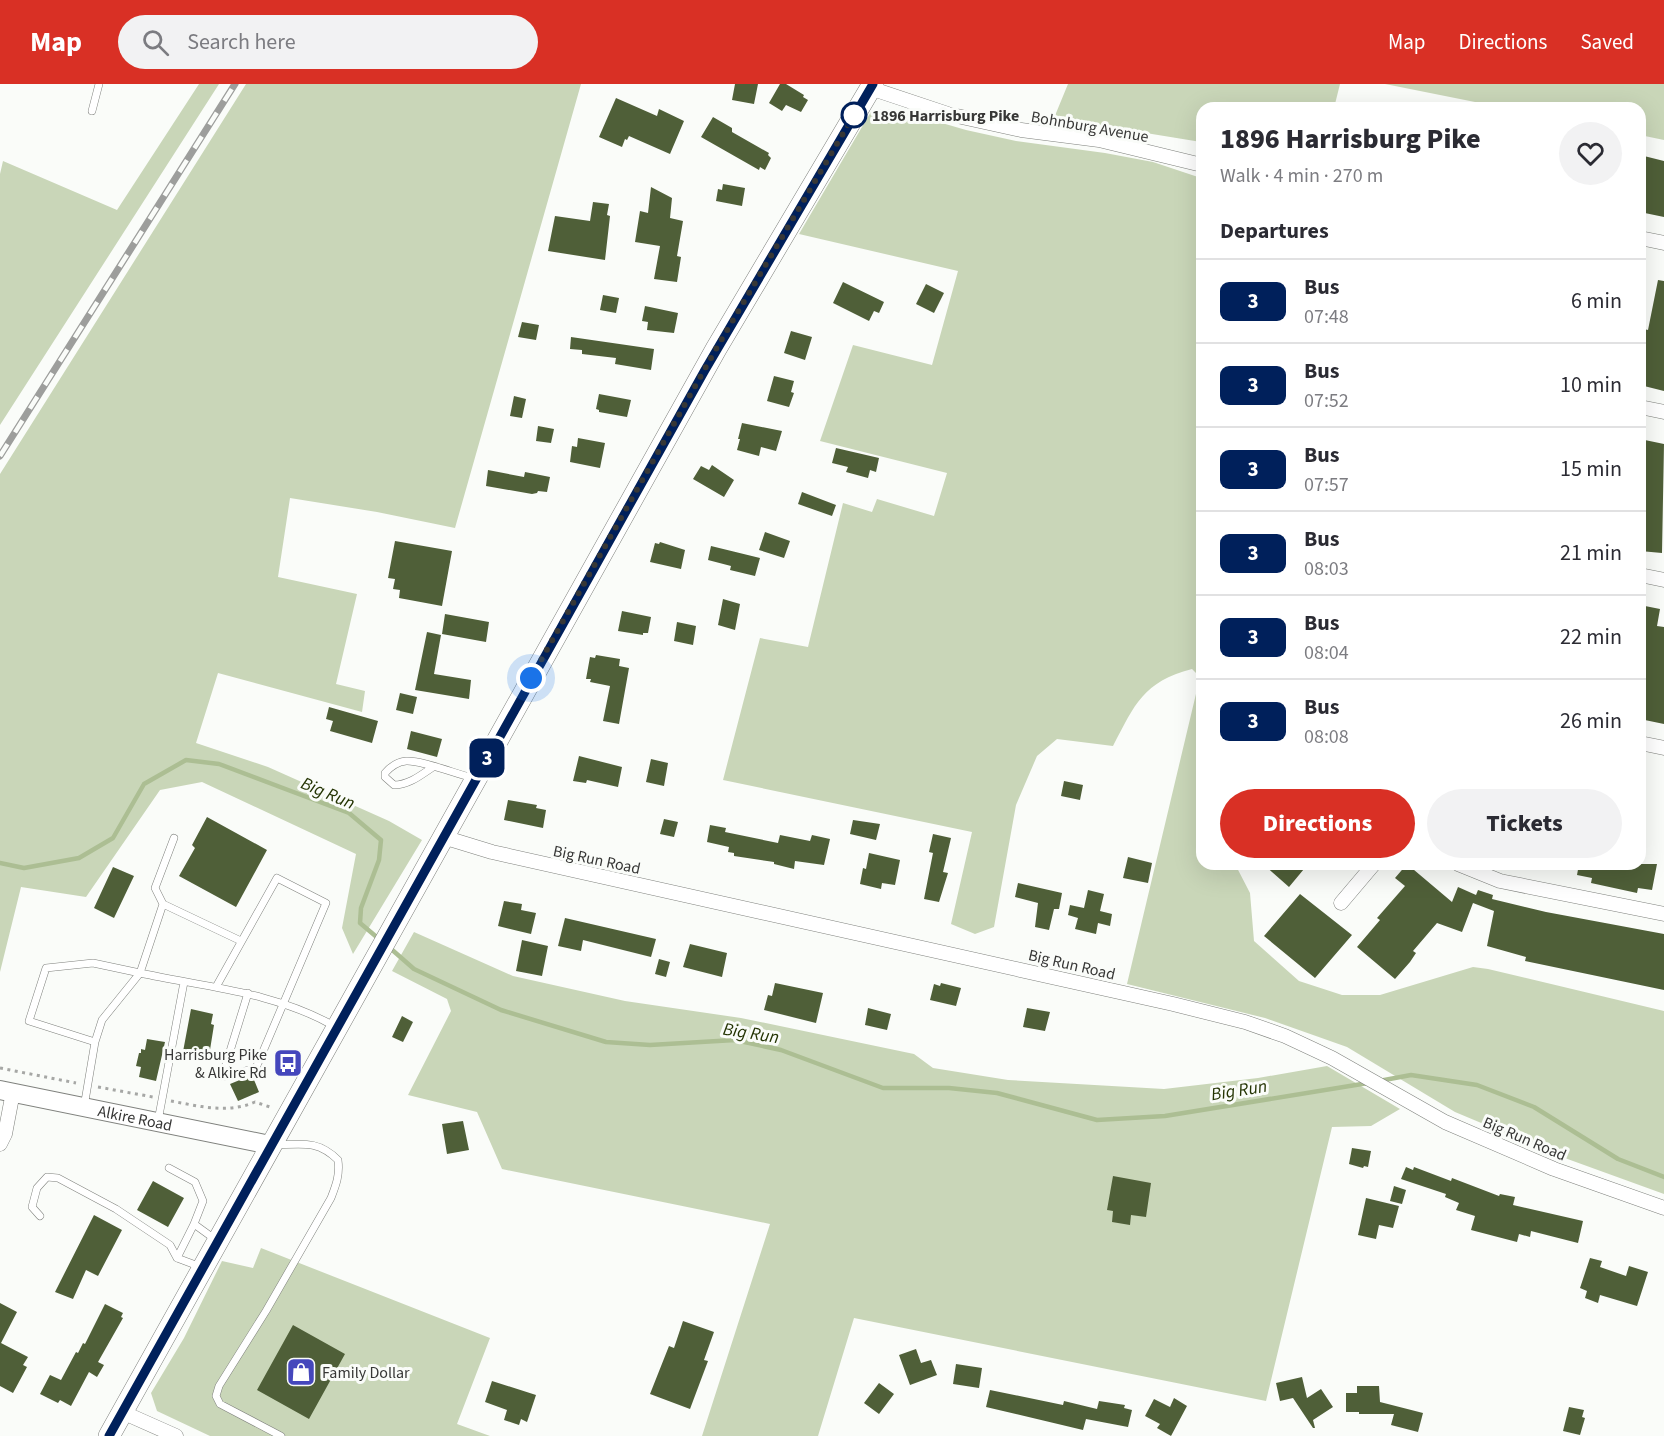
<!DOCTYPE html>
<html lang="en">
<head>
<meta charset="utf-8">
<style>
  :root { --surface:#fff; --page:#f2f2f3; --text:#2b2b33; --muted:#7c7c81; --line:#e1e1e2; --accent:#d93025 }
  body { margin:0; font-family:"Source Sans 3",sans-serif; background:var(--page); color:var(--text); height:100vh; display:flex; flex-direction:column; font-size:22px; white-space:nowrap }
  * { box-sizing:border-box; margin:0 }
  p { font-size:20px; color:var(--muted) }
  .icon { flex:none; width:33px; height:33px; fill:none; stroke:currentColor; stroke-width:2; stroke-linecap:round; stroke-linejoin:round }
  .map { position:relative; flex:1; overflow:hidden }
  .details { position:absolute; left:1196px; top:18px; width:450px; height:768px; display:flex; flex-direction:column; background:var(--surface); border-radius:18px; box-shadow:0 6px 24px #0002 }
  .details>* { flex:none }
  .badge { padding:0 12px; border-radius:9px; font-size:21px; line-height:39px }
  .you { position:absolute; width:30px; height:30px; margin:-15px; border:4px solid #fff; border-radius:50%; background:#1a73e8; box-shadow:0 0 0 9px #1a73e833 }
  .map>.badge { position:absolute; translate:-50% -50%; box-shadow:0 0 0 3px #fff }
  h2 { padding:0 24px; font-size:22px; line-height:54px }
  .round { display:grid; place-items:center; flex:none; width:63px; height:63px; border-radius:32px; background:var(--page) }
  .head { display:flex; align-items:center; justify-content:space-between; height:102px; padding:0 24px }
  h1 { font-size:28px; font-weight:800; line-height:45px }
  .cta { display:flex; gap:12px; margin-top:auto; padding:12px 24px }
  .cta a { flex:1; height:69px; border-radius:36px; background:var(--accent); color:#fff; font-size:24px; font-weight:800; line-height:69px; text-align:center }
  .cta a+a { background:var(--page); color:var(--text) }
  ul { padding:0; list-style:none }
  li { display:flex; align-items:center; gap:18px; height:84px; padding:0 24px; border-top:2px solid var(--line) }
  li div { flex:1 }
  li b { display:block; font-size:22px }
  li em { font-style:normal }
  li .badge { min-width:66px; font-weight:700; text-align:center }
  header { display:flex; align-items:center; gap:36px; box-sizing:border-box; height:84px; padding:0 30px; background:var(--accent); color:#fff }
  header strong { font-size:28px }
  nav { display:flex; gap:33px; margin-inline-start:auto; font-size:21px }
  .search { width:420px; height:54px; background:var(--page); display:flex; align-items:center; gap:15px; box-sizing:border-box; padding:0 21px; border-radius:33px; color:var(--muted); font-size:22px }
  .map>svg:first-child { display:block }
  .green { fill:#c9d6b8 }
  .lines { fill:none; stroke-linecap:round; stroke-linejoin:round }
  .stream { stroke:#acbe93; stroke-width:4.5 }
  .building { fill:#4f5f38 }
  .service-casing { stroke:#7f817d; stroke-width:8 }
  .minor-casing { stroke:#7f817d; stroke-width:15 }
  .secondary-casing { stroke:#7f817d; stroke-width:20 }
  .primary-casing { stroke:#7f817d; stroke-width:22 }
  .path { stroke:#a6a7a5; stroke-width:3; stroke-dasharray:3 4.5; stroke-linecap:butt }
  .service { stroke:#fff; stroke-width:7 }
  .minor { stroke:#fff; stroke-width:14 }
  .secondary { stroke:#fff; stroke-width:18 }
  .primary { stroke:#fff; stroke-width:21 }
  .rail-casing { stroke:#9d9e9c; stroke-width:7 }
  .rail { stroke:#fafcf9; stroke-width:4.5; stroke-dasharray:14; stroke-linecap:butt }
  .line-casing { stroke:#fff; stroke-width:14 }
  .line { stroke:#00205b; stroke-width:9 }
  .walk { stroke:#373736; stroke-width:6; stroke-dasharray:0 10.8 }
  .stop-dot { fill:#fff; stroke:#00205b; stroke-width:3 }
  .labels { text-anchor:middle; stroke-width:6; stroke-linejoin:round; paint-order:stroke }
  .stop-label { font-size:16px; font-weight:bold; fill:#373736; stroke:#fafcf9; text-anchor:start }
  .street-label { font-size:16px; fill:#373736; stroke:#fafcf9 }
  .poi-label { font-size:16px; fill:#373736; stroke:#fafcf9; text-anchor:end }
  .water-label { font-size:18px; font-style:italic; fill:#243403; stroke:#fafcf9 }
</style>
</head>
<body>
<header>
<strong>Map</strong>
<div class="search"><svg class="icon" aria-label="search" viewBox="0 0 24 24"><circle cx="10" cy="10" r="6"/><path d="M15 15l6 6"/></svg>Search here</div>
<nav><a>Map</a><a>Directions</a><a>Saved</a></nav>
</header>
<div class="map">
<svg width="1664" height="1352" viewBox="0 0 1664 1352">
  <rect width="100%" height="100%" fill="#fafcf9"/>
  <path class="green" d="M 199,0 L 219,0 L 0,341 L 0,90 L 3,77 L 117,126 Z
    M 246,0 L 581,0 L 455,444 L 377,428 L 290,414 L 278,493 L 357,510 L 336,600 L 365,607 L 362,628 L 218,589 L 196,659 L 268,683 L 389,737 L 422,756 L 353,870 L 342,844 L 356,770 L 202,698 L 160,706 L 86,813 L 21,803 L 0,888 L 0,390 Z
    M 1068,0 L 1340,0 L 1334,24 L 1202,24 L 1201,58 L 1054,34 Z
    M 1385,0 L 1664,0 L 1664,56 L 1640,51 L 1640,24 L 1505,24 Z
    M 894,25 L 966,46 L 1016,57 L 1105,69 L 1153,78 L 1201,94 L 1202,780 L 1235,780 L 1250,809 L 1254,857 L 1299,897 L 1342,911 L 1380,911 L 1473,883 L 1488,885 L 1664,927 L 1664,1110 L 1562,1073 L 1455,1028 L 1347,963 L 1265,934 L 1127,900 L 1200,593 L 1192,585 C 1143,598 1135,620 1113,662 L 1057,655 L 1037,672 L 1016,721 L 994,843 L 975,850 L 951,840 L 972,748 L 723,696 L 760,554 L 808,563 L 843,419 L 872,428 L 877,415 L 934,432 L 947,389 L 820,357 L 853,261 L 932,281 L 958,187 L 799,150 L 872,26 Z
    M 414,848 L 513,892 L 625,917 L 741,934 L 914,970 L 933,984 L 1008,996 L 1164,1005 L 1258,994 L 1327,982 L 1400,1025 L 1371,1042 L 1332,1043 L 1266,1317 L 854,1234 L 818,1352 L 702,1352 L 770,1140 L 502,1085 L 477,1028 L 408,1011 L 451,927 L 447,915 L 392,887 Z
    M 261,1164 L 490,1254 L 457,1340 L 490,1352 L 210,1352 L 157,1327 L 151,1309 L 184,1254 L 222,1177 L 253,1184 Z"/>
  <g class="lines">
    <path class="stream" d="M 0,779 L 24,784 L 79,774 L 113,754 L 144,700 L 186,676 L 219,680 L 349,729 L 381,756 L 379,776 L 361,824 L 360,839 L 379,855
      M 390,864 L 414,885 L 501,926 L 606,958 L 650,961 L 735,956 L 781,966 L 883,1004 L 949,1004 L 997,1009 L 1097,1036 L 1165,1032 L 1368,999
      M 1379,997 L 1411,991 L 1477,1001 L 1534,1023 L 1618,1075 L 1664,1093"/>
  </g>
  <path class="building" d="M 735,0 L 758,0 L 754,20 L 732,16 Z
    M 780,0 L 786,0 L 804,11 L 803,13 L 808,16 L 801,28 L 786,21 L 782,27 L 769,19 Z
    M 616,14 L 657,32 L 659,25 L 684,37 L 670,70 L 629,52 L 627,56 L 625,55 L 622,63 L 599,53 Z
    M 713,33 L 732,44 L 732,48 L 769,69 L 768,71 L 771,74 L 765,86 L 760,83 L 759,86 L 701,53 Z
    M 1640,71 L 1664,77 L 1664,133 L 1640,128 Z
    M 723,100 L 745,104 L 742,122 L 716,117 L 718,105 L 722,106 Z
    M 651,103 L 672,114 L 670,134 L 683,137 L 677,172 L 681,173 L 677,198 L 654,195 L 660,162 L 635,158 L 640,127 L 648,129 Z
    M 593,118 L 609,120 L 607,131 L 610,132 L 605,176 L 548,167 L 555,132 L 590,137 Z
    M 1658,196 L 1664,197 L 1664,307 L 1640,301 L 1640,244 L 1648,246 Z
    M 843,198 L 884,218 L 879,229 L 874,227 L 869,237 L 833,219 Z
    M 926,200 L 944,209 L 934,229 L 916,220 Z
    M 603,211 L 619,214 L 616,229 L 600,226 Z
    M 645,222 L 678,229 L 674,249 L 647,246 L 648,238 L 642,237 Z
    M 522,238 L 539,241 L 536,256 L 518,253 Z
    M 791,247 L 812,253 L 805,276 L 784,269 Z
    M 571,253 L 654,265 L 651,286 L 615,280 L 616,274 L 582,270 L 582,266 L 570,265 Z
    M 774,292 L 794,297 L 791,308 L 794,309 L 789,323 L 767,317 Z
    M 599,310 L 631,316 L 627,333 L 599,328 L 599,326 L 596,325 Z
    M 514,312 L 526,315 L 522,334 L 510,332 Z
    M 742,339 L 782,347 L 776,367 L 761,363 L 759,372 L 737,366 L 740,355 L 738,355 Z
    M 538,342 L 554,345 L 551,359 L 536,357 Z
    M 578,354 L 605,359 L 600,384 L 570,378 L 572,362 L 577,363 Z
    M 1640,355 L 1664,360 L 1662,469 L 1640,467 Z
    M 836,364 L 879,374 L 876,388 L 870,386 L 868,394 L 846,388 L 848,383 L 832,379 Z
    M 712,381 L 734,396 L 724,413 L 693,395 L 701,382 L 709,386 Z
    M 488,386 L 524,393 L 525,388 L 550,393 L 547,408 L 538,407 L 537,409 L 532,410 L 486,402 Z
    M 802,408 L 836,421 L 832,432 L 798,420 Z
    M 765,448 L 790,457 L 784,474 L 759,466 Z
    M 395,457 L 452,467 L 442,522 L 399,514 L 400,506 L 393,505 L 395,495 L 388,494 Z
    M 660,458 L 685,466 L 681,485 L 650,478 L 655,459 L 659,460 Z
    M 711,462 L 760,474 L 755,492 L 730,486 L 731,482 L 708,476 Z
    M 723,515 L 740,520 L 735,546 L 718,541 Z
    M 1640,521 L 1660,525 L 1657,542 L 1664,543 L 1664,640 L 1640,635 Z
    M 622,527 L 651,533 L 648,549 L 643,549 L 643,551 L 618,547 Z
    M 445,530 L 489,538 L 486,558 L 442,550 Z
    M 677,538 L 696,542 L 693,561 L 674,557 Z
    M 427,548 L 441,551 L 434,590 L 471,596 L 469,615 L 415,606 Z
    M 596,571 L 620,575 L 619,582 L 629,584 L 619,640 L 603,637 L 610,602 L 590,598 L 591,595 L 586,595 L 590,573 L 595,574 Z
    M 400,609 L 417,613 L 413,630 L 396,626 Z
    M 329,623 L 378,637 L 372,659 L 330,647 L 333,637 L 326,635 Z
    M 411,647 L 442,655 L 437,673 L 407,665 Z
    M 579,672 L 622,683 L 618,703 L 587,696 L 586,699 L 573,697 Z
    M 651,675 L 668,679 L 664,702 L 646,698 Z
    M 1064,697 L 1083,701 L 1080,716 L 1061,712 Z
    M 508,716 L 537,721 L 536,724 L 546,726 L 543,744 L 504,736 Z
    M 207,733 L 267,766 L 236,823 L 179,792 L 195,764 L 192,761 Z
    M 664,735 L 678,738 L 674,753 L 660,750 Z
    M 853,736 L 880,740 L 876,756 L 850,750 Z
    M 710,741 L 726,744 L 725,748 L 778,759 L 780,751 L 810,757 L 812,751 L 830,755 L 824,781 L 795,777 L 794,785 L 774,780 L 774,778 L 734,772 L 734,769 L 728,768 L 729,763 L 707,758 Z
    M 933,750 L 951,754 L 943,788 L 948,789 L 939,818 L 924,815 L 933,769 L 929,768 Z
    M 869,769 L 900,776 L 895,801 L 882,799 L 881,805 L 860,800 L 863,784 L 866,785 Z
    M 1128,773 L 1152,779 L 1148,799 L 1123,794 Z
    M 1263,780 L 1298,780 L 1304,785 L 1289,803 Z
    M 1407,780 L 1452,818 L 1458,803 L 1476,811 L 1478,806 L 1493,811 L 1492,815 L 1546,828 L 1664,850 L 1664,906 L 1525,877 L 1526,873 L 1487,862 L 1494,827 L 1473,819 L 1462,848 L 1437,839 L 1413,867 L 1416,869 L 1410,878 L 1395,895 L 1357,863 L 1380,836 L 1377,834 L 1405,802 L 1395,794 Z
    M 1579,780 L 1657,780 L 1652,806 L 1638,804 L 1637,809 L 1591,799 L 1592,794 L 1577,791 Z
    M 113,783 L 134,792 L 114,834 L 94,824 Z
    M 1018,799 L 1062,809 L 1059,825 L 1054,825 L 1049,846 L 1035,843 L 1038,819 L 1015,813 Z
    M 1088,806 L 1104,810 L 1100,827 L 1112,830 L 1110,842 L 1098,839 L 1096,850 L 1075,845 L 1078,834 L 1068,831 L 1070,821 L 1084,824 Z
    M 1300,810 L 1352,851 L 1315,894 L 1264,852 Z
    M 504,817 L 522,820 L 521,826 L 536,829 L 531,850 L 498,842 Z
    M 565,834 L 656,855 L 651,873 L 583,856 L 581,867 L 558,862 Z
    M 522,856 L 548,862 L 542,892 L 516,887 Z
    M 690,860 L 727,869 L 722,893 L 683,883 Z
    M 659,875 L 670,878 L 666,893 L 655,890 Z
    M 775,899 L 823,909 L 816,939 L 764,926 L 768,911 L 772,912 Z
    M 941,899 L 961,904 L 956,922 L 930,916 L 934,900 L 940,902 Z
    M 868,924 L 891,930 L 887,946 L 865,941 Z
    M 1027,924 L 1050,928 L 1045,947 L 1023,943 Z
    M 191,925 L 213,930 L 211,940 L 214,941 L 209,972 L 205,971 L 204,978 L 182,973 Z
    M 402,932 L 413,938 L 403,958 L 392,953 Z
    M 147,955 L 165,958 L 156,997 L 139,993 L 141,983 L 136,982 L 139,969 L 141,969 L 141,965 L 145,966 Z
    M 252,991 L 259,1008 L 238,1017 L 230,1000 Z
    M 463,1037 L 469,1066 L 447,1070 L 442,1040 Z
    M 1352,1064 L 1371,1067 L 1368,1083 L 1364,1082 L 1363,1084 L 1349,1080 Z
    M 1406,1083 L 1413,1086 L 1414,1083 L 1451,1097 L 1452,1094 L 1499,1112 L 1500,1110 L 1515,1113 L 1513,1121 L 1583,1137 L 1578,1159 L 1531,1147 L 1530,1153 L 1519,1150 L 1517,1158 L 1471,1146 L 1475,1132 L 1456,1126 L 1459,1119 L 1445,1113 L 1446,1110 L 1401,1095 Z
    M 1113,1092 L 1151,1099 L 1146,1133 L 1131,1131 L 1130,1141 L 1112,1138 L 1113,1127 L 1107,1126 Z
    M 153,1097 L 184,1114 L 168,1143 L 137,1126 Z
    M 1394,1102 L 1406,1106 L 1402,1120 L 1390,1117 Z
    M 1366,1114 L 1399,1122 L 1393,1144 L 1379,1141 L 1376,1155 L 1358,1151 Z
    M 94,1131 L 122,1146 L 98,1192 L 86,1186 L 73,1215 L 55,1208 Z
    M 1590,1174 L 1602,1177 L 1600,1183 L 1626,1192 L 1629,1182 L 1648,1188 L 1637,1222 L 1600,1211 L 1598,1219 L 1585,1214 L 1587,1207 L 1580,1204 Z
    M 0,1219 L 17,1228 L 1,1259 L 28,1273 L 23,1281 L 27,1283 L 13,1309 L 0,1302 Z
    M 105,1220 L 123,1229 L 121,1233 L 123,1234 L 98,1278 L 104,1281 L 97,1293 L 89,1288 L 71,1322 L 60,1316 L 58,1319 L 40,1310 L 50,1291 L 61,1296 L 76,1268 L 78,1269 L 83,1259 L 85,1260 Z
    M 683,1237 L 714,1248 L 704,1276 L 708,1277 L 690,1325 L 650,1310 L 669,1262 L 674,1264 Z
    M 293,1241 L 345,1270 L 309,1335 L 257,1306 Z
    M 916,1265 L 921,1279 L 931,1276 L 937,1291 L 910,1301 L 899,1271 Z
    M 956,1280 L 982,1284 L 979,1304 L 953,1300 Z
    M 1302,1293 L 1307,1314 L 1321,1305 L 1333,1323 L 1313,1336 L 1315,1344 L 1313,1344 L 1293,1314 L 1280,1317 L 1276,1299 Z
    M 492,1297 L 536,1311 L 527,1338 L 521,1335 L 519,1341 L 504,1336 L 507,1326 L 485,1318 Z
    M 879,1299 L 894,1310 L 879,1330 L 864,1319 Z
    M 1357,1302 L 1379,1302 L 1380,1318 L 1423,1329 L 1418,1348 L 1391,1341 L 1394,1330 L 1359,1330 L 1359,1328 L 1346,1328 L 1346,1309 L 1357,1309 Z
    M 990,1306 L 1063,1321 L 1064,1317 L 1097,1325 L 1099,1317 L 1125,1321 L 1124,1324 L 1132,1326 L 1128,1343 L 1086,1335 L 1083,1346 L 986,1323 Z
    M 1174,1314 L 1187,1322 L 1171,1352 L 1157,1344 L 1160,1340 L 1145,1332 L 1154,1315 L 1170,1323 Z
    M 1569,1323 L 1584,1326 L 1582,1333 L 1585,1334 L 1580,1351 L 1563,1347 Z"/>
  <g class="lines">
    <g class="service-casing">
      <path id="service" d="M 92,27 L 99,0
        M 433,683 C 421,691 409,701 394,701 L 385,693 L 385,689 C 391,682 397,678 406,677 C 422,676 456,690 473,694
        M 163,820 L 155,804 L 174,754
        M 216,903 L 277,794 L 326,819 L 256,984 L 222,993 L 248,909
        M 95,958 L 29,937 L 46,884 L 93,879 L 140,889 L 163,820 L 241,857
        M 84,1023 L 95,958 L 102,936 L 140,889 C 205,903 275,908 334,942
        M 158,1037 L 184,898
        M 276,1061 C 302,1060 318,1056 338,1076 C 340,1091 336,1101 331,1114 L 266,1227 L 219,1302 L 216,1312 L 220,1320 L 281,1352
        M 169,1084 L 195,1098 L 203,1117 L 194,1140 L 216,1156
        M 40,1132 L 32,1123 L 37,1104 L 47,1093 L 58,1094 L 116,1125 L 170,1161 L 177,1174 L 201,1183
        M 177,1174 L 194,1140"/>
    </g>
    <g class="minor-casing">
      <path id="minor" d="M 870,4 L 948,30 L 1021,46 L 1099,56 L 1202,81
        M 1640,154 L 1664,159
        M 1640,323 L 1664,328
        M 1640,491 L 1664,496
        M 1640,659 L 1664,664
        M 443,753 L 492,768 L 1173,920 L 1245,938 L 1285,952 L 1332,974 L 1445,1038 L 1554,1085 L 1664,1124
        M 1458,780 L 1500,797 L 1664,830
        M 1341,819 L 1374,780
        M 0,1060 L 5,1050 L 13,1008
        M 122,1328 L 176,1352"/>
    </g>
    <g class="secondary-casing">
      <g id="secondary">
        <path id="s1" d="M 0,1006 L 270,1061"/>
      </g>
    </g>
    <g class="primary-casing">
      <path id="primary" d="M 109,1352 L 716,265 L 873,0"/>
    </g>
    <path class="path" d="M 0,984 L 76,999
      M 98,1003 L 153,1013
      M 171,1017 C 198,1022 228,1030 255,1018 L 273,1024"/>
    <use href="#service" class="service"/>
    <use href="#minor" class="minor"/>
    <use href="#secondary" class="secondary"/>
    <use href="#primary" class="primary"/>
    <g class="rail-casing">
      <path id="rail" d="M 0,372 L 235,0"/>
    </g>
    <use href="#rail" class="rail"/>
  </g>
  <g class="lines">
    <g class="line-casing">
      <path id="line" d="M 109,1352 L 705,286 L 873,0"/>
    </g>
    <use href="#line" class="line"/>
    <path class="walk" d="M 531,594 L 716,265 L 854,31"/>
  </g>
  <defs>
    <g id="bus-square" transform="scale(1.5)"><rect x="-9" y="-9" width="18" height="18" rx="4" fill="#4547bc" stroke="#fafcf9"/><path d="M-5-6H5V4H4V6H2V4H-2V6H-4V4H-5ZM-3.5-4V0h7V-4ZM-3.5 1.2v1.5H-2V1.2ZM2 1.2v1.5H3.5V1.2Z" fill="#fff"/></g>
    <g id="shop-square" transform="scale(1.5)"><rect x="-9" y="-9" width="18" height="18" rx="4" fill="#4547bc" stroke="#fafcf9"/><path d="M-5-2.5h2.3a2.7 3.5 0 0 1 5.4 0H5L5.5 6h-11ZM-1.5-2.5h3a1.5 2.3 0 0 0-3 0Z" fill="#fff"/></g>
  </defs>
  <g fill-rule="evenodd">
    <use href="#bus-square" x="288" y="979"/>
    <use href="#shop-square" x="301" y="1288"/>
  </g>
  <circle class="stop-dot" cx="854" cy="31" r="12"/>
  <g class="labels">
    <g class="stop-label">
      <text x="872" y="37">1896 Harrisburg Pike</text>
    </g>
    <g class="street-label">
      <text transform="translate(1090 42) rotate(10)" y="6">Bohnburg Avenue</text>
      <text transform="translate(597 775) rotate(12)" y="6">Big Run Road</text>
      <text transform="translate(1072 880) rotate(13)" y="6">Big Run Road</text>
      <text dy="6" stroke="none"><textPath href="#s1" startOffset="138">Alkire Road</textPath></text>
      <text transform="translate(1525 1054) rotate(23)" y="6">Big Run Road</text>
    </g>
    <g class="poi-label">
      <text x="267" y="976">Harrisburg Pike<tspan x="267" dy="18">&amp; Alkire Rd</tspan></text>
      <text x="322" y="1294" text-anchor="start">Family Dollar</text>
    </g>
    <g class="water-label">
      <text transform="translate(328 709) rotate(23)" y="6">Big Run</text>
      <text transform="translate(751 949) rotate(9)" y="6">Big Run</text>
      <text transform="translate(1239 1006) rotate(-9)" y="6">Big Run</text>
    </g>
  </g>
</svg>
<div class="you" style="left:531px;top:594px"></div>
<b class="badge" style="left:487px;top:674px;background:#00205b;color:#fff">3</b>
<section class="details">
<div class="head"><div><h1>1896 Harrisburg Pike</h1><p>Walk · 4 min · 270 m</p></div><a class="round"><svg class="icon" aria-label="heart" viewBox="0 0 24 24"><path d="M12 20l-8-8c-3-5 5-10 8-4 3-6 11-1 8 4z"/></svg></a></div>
<h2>Departures</h2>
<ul>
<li><span class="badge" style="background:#00205b;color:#fff">3</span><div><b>Bus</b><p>07:48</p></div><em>6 min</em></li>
<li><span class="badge" style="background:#00205b;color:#fff">3</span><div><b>Bus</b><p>07:52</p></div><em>10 min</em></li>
<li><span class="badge" style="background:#00205b;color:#fff">3</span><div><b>Bus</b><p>07:57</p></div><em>15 min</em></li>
<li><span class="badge" style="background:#00205b;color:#fff">3</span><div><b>Bus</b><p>08:03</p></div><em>21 min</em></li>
<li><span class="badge" style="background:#00205b;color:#fff">3</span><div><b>Bus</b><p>08:04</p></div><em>22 min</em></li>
<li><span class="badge" style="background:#00205b;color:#fff">3</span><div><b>Bus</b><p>08:08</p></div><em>26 min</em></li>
</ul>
<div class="cta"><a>Directions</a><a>Tickets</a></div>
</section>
</div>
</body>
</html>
